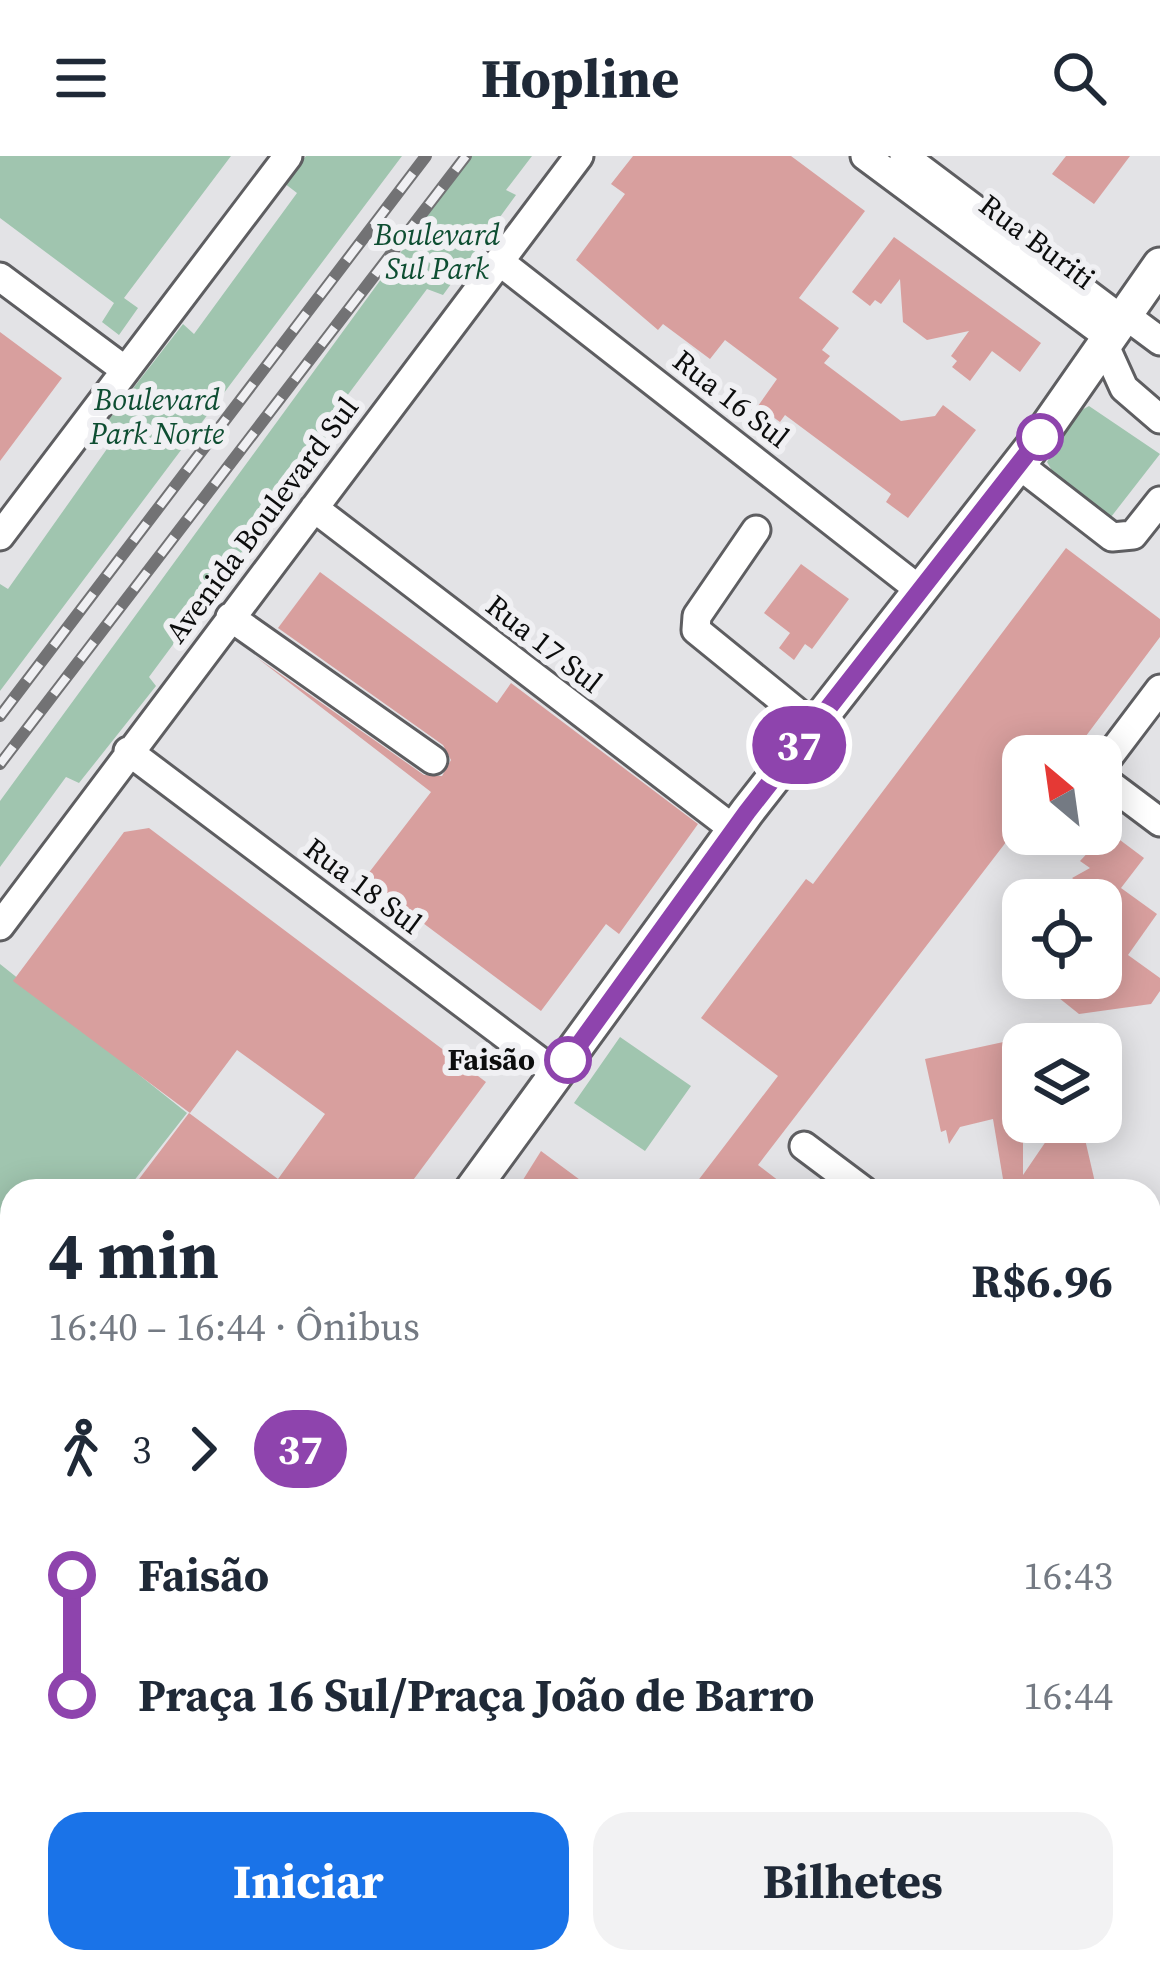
<!DOCTYPE html>
<html lang="pt">
<head>
<meta charset="utf-8">
<style>
  :root { --surface:#fff; --page:#f2f2f3; --text:#1f2937; --muted:#747a83; --accent:#1a73e8 }
  body { margin:0; font-family:"Source Serif 4",serif; background:var(--page); color:var(--text); height:100vh; display:flex; flex-direction:column; font-size:45px; white-space:nowrap }
  * { box-sizing:border-box; margin:0 }
  p { font-size:39px; color:var(--muted) }
  .icon { flex:none; width:66px; height:66px; fill:none; stroke:currentColor; stroke-width:2; stroke-linecap:round; stroke-linejoin:round }
  .map { position:relative; flex:1; overflow:hidden }
  .drawer { position:absolute; left:0px; top:1023px; width:1161px; height:795px; display:flex; flex-direction:column; background:var(--surface); border-radius:36px 36px 0 0; box-shadow:0 6px 30px #0003 }
  .drawer>* { flex:none }
  .badge { padding:0 24px; border-radius:39px; font-size:42px; line-height:78px }
  .needle { width:78px; rotate:331deg }
  .buttons { position:absolute; left:1002px; top:579px; display:grid; gap:24px }
  .buttons a { display:grid; place-items:center; width:120px; height:120px; border-radius:24px; background:var(--surface); box-shadow:0 6px 30px #0003; font-size:60px }
  .map>.badge { position:absolute; translate:-50% -50%; box-shadow:0 0 0 6px #fff }
  .legs { display:flex; align-items:center; gap:18px; height:132px; padding:0 48px; font-size:39px }
  .legs p { margin-inline-start:auto }
  .headline { display:flex; align-items:center; justify-content:space-between; height:204px; padding:0 48px }
  h1 { font-size:66px; font-weight:700; line-height:90px }
  .button { display:flex; gap:24px; margin-top:auto; padding:24px 48px }
  .button a { flex:1; height:138px; border-radius:36px; background:var(--accent); color:#fff; font-size:48px; font-weight:700; line-height:138px; text-align:center }
  .button a+a { background:var(--page); color:var(--text) }
  ul { padding:0 48px; list-style:none }
  li { display:flex; align-items:center; gap:42px; height:120px; font-size:45px }
  li i { display:grid; place-items:center; width:18px; height:100%; margin:0 15px; background:currentColor }
  li i::after { content:''; width:30px; height:30px; margin:-15px; border:9px solid; border-radius:50%; background:var(--surface) }
  li p { margin-inline-start:auto }
  li:first-child i { background:linear-gradient(#0000 50%,currentColor 0) }
  li:last-child i { background:linear-gradient(currentColor 50%,#0000 0) }
  header { display:flex; justify-content:space-between; align-items:center; height:156px; padding:0 48px; background:var(--surface); font-size:54px; font-weight:700 }
  .map>svg:first-child { display:block }
  .green { fill:#a0c5af }
  .building { fill:#d89f9e }
  .lines { fill:none; stroke-linecap:round; stroke-linejoin:round }
  .minor-casing { stroke:#5e5e61; stroke-width:33 }
  .major-casing { stroke:#5e5e61; stroke-width:39 }
  .minor { stroke:#fff; stroke-width:27 }
  .major { stroke:#fff; stroke-width:33 }
  .rail-casing { stroke:#727274; stroke-width:12 }
  .rail { stroke:#f0f0f3; stroke-width:8; stroke-dasharray:22; stroke-linecap:butt }
  .line-1-casing { stroke:#fff; stroke-width:27 }
  .line-1 { stroke:#8e44ad; stroke-width:18 }
  .stop-1-dot { fill:#fff; stroke:#8e44ad; stroke-width:6 }
  .labels { text-anchor:middle; stroke-width:12; stroke-linejoin:round; paint-order:stroke }
  .park-label { font-size:30px; font-style:italic; fill:#0e4e32; stroke:#f0f0f3 }
  .street-label { font-size:30px; fill:#0c0d0d; stroke:#f0f0f3 }
  .stop-label { font-size:30px; font-weight:bold; fill:#0c0d0d; stroke:#f0f0f3; text-anchor:end }
</style>
</head>
<body>
<header><svg class="icon" aria-label="menu" viewBox="0 0 24 24"><path d="M4 6h16M4 12h16M4 18h16"/></svg>Hopline<svg class="icon" aria-label="search" viewBox="0 0 24 24"><circle cx="10" cy="10" r="6"/><path d="M15 15l6 6"/></svg></header>
<div class="map">
<svg width="1160" height="1817" viewBox="0 0 1160 1817">
  <rect width="100%" height="100%" fill="#e3e3e6"/>
  <path class="green" d="M 0,0 L 231,0 L 124,142 L 138,152 L 119,179 L 102,166 L 114,147 L 0,62 Z
    M 306,0 L 402,0 L 0,535 L 0,428 L 8,433 L 109,290 L 96,280 L 183,168 L 194,178 L 297,37 L 284,27 Z
    M 471,0 L 532,0 L 506,34 L 516,39 L 443,139 L 427,133 L 320,276 L 332,288 L 256,392 L 246,390 L 149,521 L 156,530 L 79,627 L 66,621 L 0,711 L 0,645 Z
    M 1089,250 L 1160,298 L 1111,361 L 1057,323 L 1047,306 L 1078,256 Z
    M 0,808 L 187,957 L 126,1035 L 12,1035 L 12,1115 L 0,1106 Z
    M 620,881 L 691,930 L 645,995 L 574,947 Z
    M 1160,1080 L 1160,1343 L 1149,1358 L 1149,1095 Z"/>
  <path class="building" d="M 633,0 L 791,0 L 865,55 L 799,142 L 839,172 L 822,194 L 830,200 L 824,207 L 901,265 L 935,260 L 943,249 L 976,274 L 908,362 L 886,346 L 891,338 L 785,259 L 780,266 L 758,250 L 777,223 L 725,184 L 710,203 L 663,168 L 658,174 L 576,104 L 625,38 L 611,28 Z
    M 1066,0 L 1130,0 L 1094,48 L 1052,18 Z
    M 894,81 L 1041,187 L 1020,216 L 992,195 L 970,225 L 952,211 L 957,205 L 951,200 L 969,175 L 927,184 L 903,166 L 900,123 L 881,148 L 875,144 L 870,150 L 852,136 Z
    M 0,176 L 62,222 L 0,305 Z
    M 1066,392 L 1160,463 L 1160,481 L 1071,600 L 1023,600 L 1023,664 L 758,1009 L 792,1035 L 690,1035 L 778,920 L 701,862 L 806,723 L 813,728 Z
    M 801,408 L 849,443 L 812,493 L 805,488 L 794,504 L 779,492 L 790,477 L 764,457 Z
    M 320,416 L 497,547 L 511,527 L 698,668 L 619,778 L 606,768 L 541,855 L 364,723 L 431,636 L 256,501 L 424,619 L 442,620 L 451,604 L 443,589 L 278,472 Z
    M 149,672 L 486,926 L 405,1035 L 130,1035 L 189,957 L 278,1023 L 325,958 L 237,894 L 190,957 L 13,825 L 124,676 Z
    M 1108,675 L 1144,702 L 1121,732 L 1157,758 L 1128,799 L 1160,822 L 1160,835 L 1151,848 L 1079,858 L 1059,842 L 1074,822 L 1101,822 L 1101,743 L 1072,722 L 1090,712 L 1080,705 Z
    M 1008,885 L 1023,932 L 1023,1019 L 1055,972 L 1081,966 L 1097,1035 L 1005,1035 L 993,963 L 960,971 L 949,988 L 946,974 L 941,976 L 925,903 Z
    M 541,995 L 595,1035 L 516,1035 Z"/>
  <g class="lines">
    <g class="minor-casing">
      <path id="minor" d="M 865,0 L 1110,182
        M 904,0 L 1121,163
        M 499,105 L 921,435
        M 0,121 L 125,214
        M 1125,159 L 1160,185
        M 1105,190 L 1124,232 L 1160,263
        M 1019,309 L 1112,381 L 1133,379 L 1160,345
        M 314,352 L 736,675
        M 756,374 L 697,460 L 696,474 L 814,570
        M 0,380 L 288,0
        M 230,461 L 433,604
        M 1160,533 L 1101,611 L 1108,627 L 1160,666
        M 128,595 L 558,919
        M 0,770 L 579,0
        M 804,990 L 864,1035
        M 1149,1095 L 1160,1080
        M 0,1158 L 12,1145
        M 1149,1358 L 1160,1343
        M 1149,1441 L 1160,1450
        M 1149,1662 L 1160,1662
        M 1149,1721 L 1160,1730
        M 916,1806 L 930,1817
        M 1105,1806 L 1120,1817
        M 707,1817 L 715,1806"/>
    </g>
    <g class="major-casing">
      <path id="major" d="M 471,1035 L 747,656 L 1040,281 L 1160,109
        M 0,1598 L 12,1586"/>
    </g>
    <use href="#minor" class="minor"/>
    <use href="#major" class="major"/>
    <g class="rail-casing">
      <path id="rail" d="M 0,560 L 426,0
        M 0,608 L 466,0"/>
    </g>
    <use href="#rail" class="rail"/>
  </g>
  <g class="lines">
    <g class="line-1-casing">
      <path id="line-1" d="M 568,904 L 747,656 L 1040,281"/>
    </g>
    <use href="#line-1" class="line-1"/>
  </g>
  <g class="stop-1-dot">
    <circle cx="1040" cy="281" r="21"/>
    <circle cx="568" cy="904" r="21"/>
  </g>
  <g class="labels">
    <g class="park-label">
      <text x="437" y="89">Boulevard<tspan x="437" dy="34">Sul Park</tspan></text>
      <text x="157" y="254">Boulevard<tspan x="157" dy="34">Park Norte</tspan></text>
    </g>
    <g class="street-label">
      <text transform="translate(1037 86) rotate(37)" y="10">Rua Buriti</text>
      <text transform="translate(731 243) rotate(38)" y="10">Rua 16 Sul</text>
      <text transform="translate(262 364) rotate(-53)" y="10">Avenida Boulevard Sul</text>
      <text transform="translate(544 488) rotate(38)" y="10">Rua 17 Sul</text>
      <text transform="translate(363 730) rotate(37)" y="10">Rua 18 Sul</text>
    </g>
    <g class="stop-label">
      <text x="535" y="914">Faisão</text>
    </g>
  </g>
</svg>
<div class="buttons">
<a><svg class="needle" viewBox="-14 -14 28 28"><path d="M0-13l5 13h-10z" fill="#e53935"/><path d="M0 13l5-13h-10z" fill="#747a83"/></svg></a>
<a><svg class="icon" aria-label="locate" viewBox="0 0 24 24"><circle cx="12" cy="12" r="6"/><path d="M12 2v4M12 18v4M2 12h4M18 12h4"/></svg></a>
<a><svg class="icon" aria-label="layers" viewBox="0 0 24 24"><path d="M12 4l9 5-9 5-9-5zM3 14l9 5 9-5"/></svg></a>
</div>
<b class="badge" style="left:799px;top:589px;background:#8e44ad;color:#fff">37</b>
<section class="drawer">
<div class="headline"><div><h1>4 min</h1><p>16:40 – 16:44 · Ônibus</p></div><b>R$6.96</b></div>
<div class="legs"><svg class="icon" aria-label="walk" viewBox="0 0 24 24"><circle cx="13" cy="4" r="2"/><path d="M13 8l-2 6 4 7M11 14l-3 7M7 12l3-4h3l4 4"/></svg>3<svg class="icon" aria-label="forward" viewBox="0 0 24 24"><path d="M9 5l7 7-7 7"/></svg><b class="badge" style="background:#8e44ad;color:#fff">37</b></div>
<ul>
<li><i style="color:#8e44ad"></i><b>Faisão</b><p>16:43</p></li>
<li><i style="color:#8e44ad"></i><b>Praça 16 Sul/Praça João de Barro</b><p>16:44</p></li>
</ul>
<div class="button"><a>Iniciar</a><a>Bilhetes</a></div>
</section>
</div>
</body>
</html>
